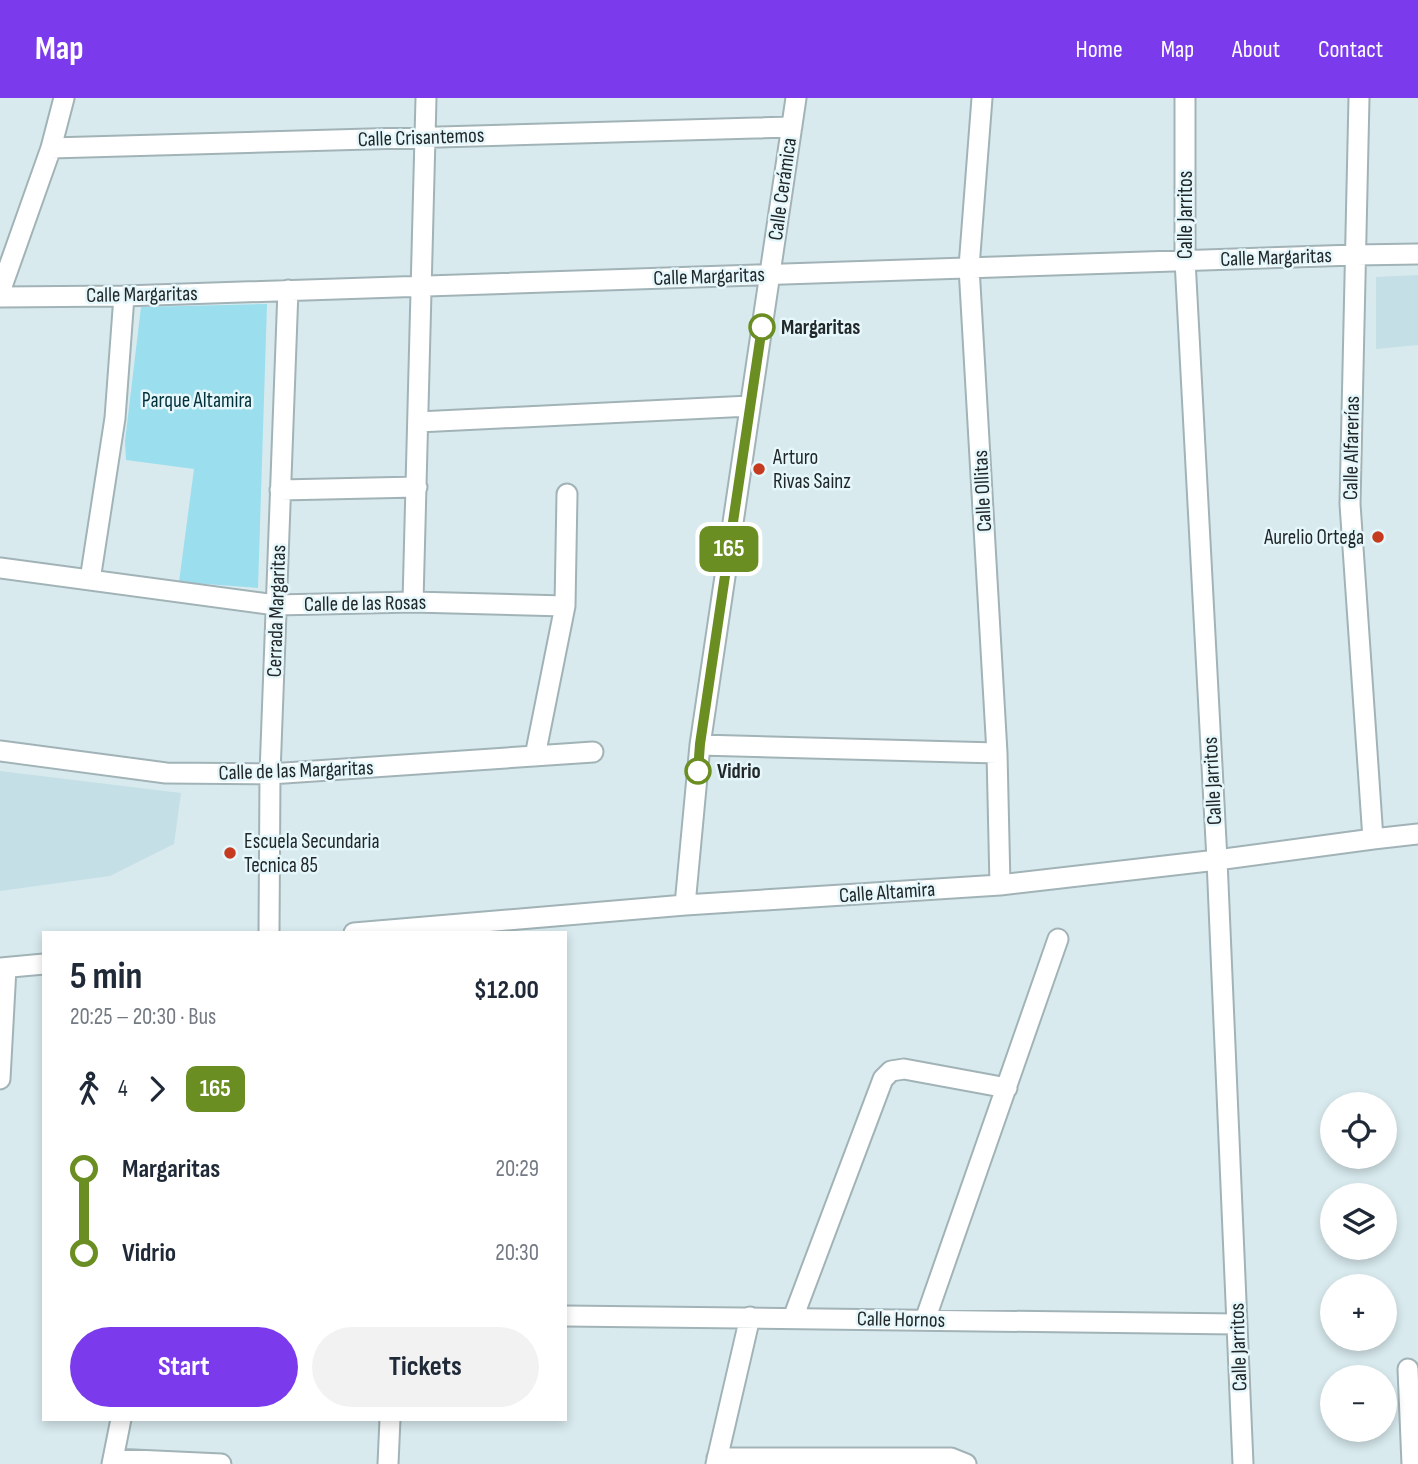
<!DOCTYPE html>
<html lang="en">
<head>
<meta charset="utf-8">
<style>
  :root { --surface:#fff; --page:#f2f2f3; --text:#1f2937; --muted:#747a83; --accent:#7c3aed }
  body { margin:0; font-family:"Sofia Sans Condensed",sans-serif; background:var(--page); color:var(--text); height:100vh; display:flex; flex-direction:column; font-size:26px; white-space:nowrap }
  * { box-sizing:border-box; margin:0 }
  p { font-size:23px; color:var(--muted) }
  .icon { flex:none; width:38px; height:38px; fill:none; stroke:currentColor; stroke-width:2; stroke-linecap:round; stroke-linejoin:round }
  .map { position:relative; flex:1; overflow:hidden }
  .details { position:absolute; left:42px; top:833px; width:525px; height:490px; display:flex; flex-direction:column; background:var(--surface); border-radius:0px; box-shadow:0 4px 10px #0003 }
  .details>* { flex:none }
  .badge { padding:0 14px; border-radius:10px; font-size:24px; line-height:46px }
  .tools { position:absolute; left:1320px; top:994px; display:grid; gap:14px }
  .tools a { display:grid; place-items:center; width:77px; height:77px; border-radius:50%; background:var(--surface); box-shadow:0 4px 10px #0003; font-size:35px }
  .map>.badge { position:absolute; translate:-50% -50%; box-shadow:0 0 0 4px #fff }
  .legs { display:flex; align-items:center; gap:10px; height:77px; padding:0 28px; font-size:23px }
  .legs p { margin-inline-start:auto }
  .head { display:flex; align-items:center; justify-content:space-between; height:119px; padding:0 28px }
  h1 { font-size:38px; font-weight:700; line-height:52px }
  .button { display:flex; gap:14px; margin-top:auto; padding:14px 28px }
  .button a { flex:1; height:80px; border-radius:42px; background:var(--accent); color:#fff; font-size:28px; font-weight:700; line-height:80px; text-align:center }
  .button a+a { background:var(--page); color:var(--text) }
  ul { padding:0 28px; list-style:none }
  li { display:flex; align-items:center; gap:24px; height:84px; font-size:26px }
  li i { display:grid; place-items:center; width:10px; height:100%; margin:0 9px; background:currentColor }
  li i::after { content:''; width:18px; height:18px; margin:-9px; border:5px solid; border-radius:50%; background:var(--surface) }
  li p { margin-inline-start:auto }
  li:first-child i { background:linear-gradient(#0000 50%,currentColor 0) }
  li:last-child i { background:linear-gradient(currentColor 50%,#0000 0) }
  header { display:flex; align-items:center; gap:42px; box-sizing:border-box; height:98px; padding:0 35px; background:var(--accent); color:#fff }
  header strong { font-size:33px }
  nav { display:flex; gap:38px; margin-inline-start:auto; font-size:24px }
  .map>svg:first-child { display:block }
  .built { fill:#c4dfe6 }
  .green { fill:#9bdeee }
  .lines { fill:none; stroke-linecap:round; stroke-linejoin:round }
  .minor-casing { stroke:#a2b3b7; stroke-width:23 }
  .minor { stroke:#fff; stroke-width:19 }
  .line-1-casing { stroke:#fff; stroke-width:16 }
  .line-1 { stroke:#6b8e23; stroke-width:10 }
  .stop-1-dot { fill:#fff; stroke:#6b8e23; stroke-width:3.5 }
  .poi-dot { fill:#c63b1f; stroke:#e5f7fb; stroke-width:2.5 }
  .labels { text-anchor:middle; stroke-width:5; stroke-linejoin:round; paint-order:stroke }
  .street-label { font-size:21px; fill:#22282a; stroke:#e5f7fb }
  .stop-label { font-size:21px; font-weight:bold; fill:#22282a; stroke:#e5f7fb; text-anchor:start }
  .park-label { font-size:21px; fill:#003039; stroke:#e5f7fb }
  .poi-label { font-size:21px; fill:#22282a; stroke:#e5f7fb; text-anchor:start }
</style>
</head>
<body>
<header>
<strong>Map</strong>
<nav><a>Home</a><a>Map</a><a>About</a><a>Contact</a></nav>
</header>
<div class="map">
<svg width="1418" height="1366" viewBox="0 0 1418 1366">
  <rect width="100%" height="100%" fill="#d8eaee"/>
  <path class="built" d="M 1418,177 L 1418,247 L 1376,251 L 1376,179 Z
    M 0,673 L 181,695 L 174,746 L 110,778 L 0,793 Z"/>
  <path class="green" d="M 267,206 L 258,490 L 179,484 L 194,371 L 126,362 L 125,343 L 141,209 Z"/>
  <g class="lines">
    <g class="minor-casing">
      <path id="minor" d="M 982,0 L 969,169 L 997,655 L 1000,787
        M 1185,0 L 1185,162 L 1217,762 L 1243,1366
        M 1359,0 L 1350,406 L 1373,741
        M 51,50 L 792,29
        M 0,194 L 51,50 L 64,0
        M 0,199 L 124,198 L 1355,157 L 1418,156
        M 418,324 L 750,308
        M 280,392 L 417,389
        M 0,470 L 276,507 L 413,504 L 565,508
        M 90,482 L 115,320 L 124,198
        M 413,504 L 426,0
        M 700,647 L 997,655
        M 0,653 L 166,675 L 270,676 L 593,654
        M 535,658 L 565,508 L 567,396
        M 685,807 L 700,647 L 796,0
        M 269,835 L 270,676 L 288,192
        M 354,835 L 685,807 L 1000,787 L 1217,762 L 1373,741 L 1418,736
        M 0,870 L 44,866
        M 0,981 L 6,870
        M 565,1218 L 1237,1226
        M 793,1220 L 883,981 L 891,973 L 904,971 L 1007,990
        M 925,1222 L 1058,841
        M 1408,1271 L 1412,1366
        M 717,1360 L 951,1360 L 966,1366
        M 113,1361 L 221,1366
        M 112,1366 L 121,1321
        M 388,1366 L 390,1321
        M 716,1366 L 750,1219"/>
    </g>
    <use href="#minor" class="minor"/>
  </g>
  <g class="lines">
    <g class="line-1-casing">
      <path id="line-1" d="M 698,673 L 700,646 L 762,229"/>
    </g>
    <use href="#line-1" class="line-1"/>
  </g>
  <g class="stop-1-dot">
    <circle cx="762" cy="229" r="12"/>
    <circle cx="698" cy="673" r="12"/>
  </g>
  <g class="poi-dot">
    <circle cx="759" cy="371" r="7"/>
    <circle cx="1378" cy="439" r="7"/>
    <circle cx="230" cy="755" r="7"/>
  </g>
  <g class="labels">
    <g class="street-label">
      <text transform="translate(421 39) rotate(-2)" y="7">Calle Crisantemos</text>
      <text transform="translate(782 91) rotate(-82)" y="7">Calle Cerámica</text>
      <text transform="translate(1185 117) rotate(-90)" y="7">Calle Jarritos</text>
      <text transform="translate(1276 159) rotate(-2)" y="7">Calle Margaritas</text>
      <text transform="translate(709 178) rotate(-2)" y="7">Calle Margaritas</text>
      <text transform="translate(142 196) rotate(-1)" y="7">Calle Margaritas</text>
      <text transform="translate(1351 350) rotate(-89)" y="7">Calle Alfarerías</text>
      <text transform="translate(982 393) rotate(-93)" y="7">Calle Ollitas</text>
      <text transform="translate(365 505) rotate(-1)" y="7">Calle de las Rosas</text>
      <text transform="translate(276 513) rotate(-88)" y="7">Cerrada Margaritas</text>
      <text transform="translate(296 672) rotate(-2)" y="7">Calle de las Margaritas</text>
      <text transform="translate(1212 683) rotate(-93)" y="7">Calle Jarritos</text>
      <text transform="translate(887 794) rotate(-4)" y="7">Calle Altamira</text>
      <text transform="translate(901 1221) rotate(1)" y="7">Calle Hornos</text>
      <text transform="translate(1238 1249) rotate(-92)" y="7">Calle Jarritos</text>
    </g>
    <g class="stop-label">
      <text x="781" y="236">Margaritas</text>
      <text x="717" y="680">Vidrio</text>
    </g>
    <g class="park-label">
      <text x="197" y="309">Parque Altamira</text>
    </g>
    <g class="poi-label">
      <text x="773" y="366">Arturo<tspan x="773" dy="24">Rivas Sainz</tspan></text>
      <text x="1364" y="446" text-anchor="end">Aurelio Ortega</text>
      <text x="244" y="750">Escuela Secundaria<tspan x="244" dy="24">Tecnica 85</tspan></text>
    </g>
  </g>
</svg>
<div class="tools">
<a><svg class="icon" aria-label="locate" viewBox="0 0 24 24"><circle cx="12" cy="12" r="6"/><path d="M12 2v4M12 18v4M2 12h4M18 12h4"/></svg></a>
<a><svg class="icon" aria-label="layers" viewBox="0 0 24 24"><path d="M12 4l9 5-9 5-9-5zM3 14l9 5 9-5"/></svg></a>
<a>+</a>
<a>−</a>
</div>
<b class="badge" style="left:729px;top:451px;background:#6b8e23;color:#fff">165</b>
<section class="details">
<div class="head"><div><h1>5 min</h1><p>20:25 – 20:30 · Bus</p></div><b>$12.00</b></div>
<div class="legs"><svg class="icon" aria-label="walk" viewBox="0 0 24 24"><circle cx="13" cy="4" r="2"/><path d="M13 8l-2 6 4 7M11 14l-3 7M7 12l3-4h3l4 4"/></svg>4<svg class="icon" aria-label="forward" viewBox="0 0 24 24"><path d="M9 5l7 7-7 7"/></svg><b class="badge" style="background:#6b8e23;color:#fff">165</b></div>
<ul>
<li><i style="color:#6b8e23"></i><b>Margaritas</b><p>20:29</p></li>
<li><i style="color:#6b8e23"></i><b>Vidrio</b><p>20:30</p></li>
</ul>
<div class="button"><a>Start</a><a>Tickets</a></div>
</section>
</div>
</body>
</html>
